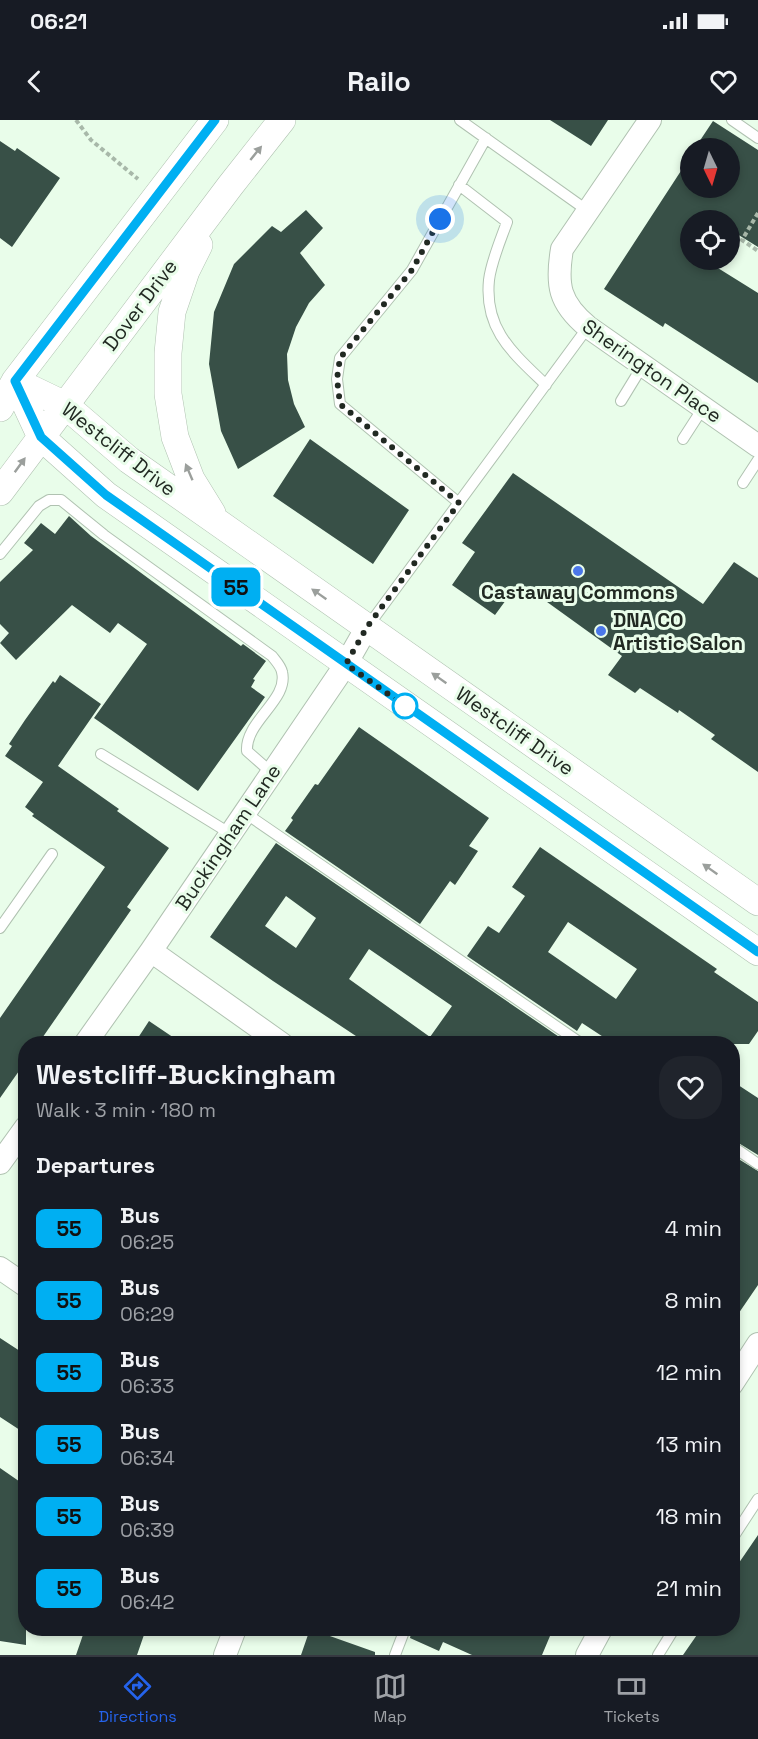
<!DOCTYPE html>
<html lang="en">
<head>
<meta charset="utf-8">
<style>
  :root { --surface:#171b24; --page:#20242c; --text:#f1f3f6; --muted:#9ea1a6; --line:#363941; --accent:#2563eb }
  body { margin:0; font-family:"Space Grotesk",sans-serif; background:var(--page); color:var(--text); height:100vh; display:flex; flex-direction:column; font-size:22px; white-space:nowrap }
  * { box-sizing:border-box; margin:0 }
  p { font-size:20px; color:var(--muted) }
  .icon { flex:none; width:33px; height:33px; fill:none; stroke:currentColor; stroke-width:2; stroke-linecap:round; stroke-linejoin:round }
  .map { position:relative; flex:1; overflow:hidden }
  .drawer { position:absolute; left:18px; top:916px; width:722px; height:600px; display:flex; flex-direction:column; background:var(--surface); border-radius:24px; box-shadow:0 3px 9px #0003 }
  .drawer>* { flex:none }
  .badge { padding:0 12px; border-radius:9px; font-size:21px; line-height:39px }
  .needle { width:39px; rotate:175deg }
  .fabs { position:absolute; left:680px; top:18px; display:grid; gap:12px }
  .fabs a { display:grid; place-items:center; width:60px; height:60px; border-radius:50%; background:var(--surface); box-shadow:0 3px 9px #0003; font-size:30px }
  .you { position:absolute; width:30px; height:30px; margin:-15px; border:4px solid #fff; border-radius:50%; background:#1a73e8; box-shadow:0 0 0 9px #1a73e833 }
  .map>.badge { position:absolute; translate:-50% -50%; box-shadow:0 0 0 3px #fff }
  h2 { padding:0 18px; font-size:22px; line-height:54px }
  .round { display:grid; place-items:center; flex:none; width:63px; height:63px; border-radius:24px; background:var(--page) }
  .headline { display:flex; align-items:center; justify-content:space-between; height:102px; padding:0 18px }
  h1 { font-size:28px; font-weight:800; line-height:45px }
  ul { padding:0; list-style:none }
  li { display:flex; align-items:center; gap:18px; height:72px; padding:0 18px }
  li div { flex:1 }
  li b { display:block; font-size:22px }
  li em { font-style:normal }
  li .badge { min-width:66px; font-weight:700; text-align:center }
  .status { display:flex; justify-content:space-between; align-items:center; height:42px; padding:0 30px; background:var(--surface); direction:ltr }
  .status svg { height:16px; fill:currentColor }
  header { display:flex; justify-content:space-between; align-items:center; height:78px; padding:0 18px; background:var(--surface); font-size:27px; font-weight:800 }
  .dock { display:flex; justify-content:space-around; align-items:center; height:84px; border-top:2px solid var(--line); background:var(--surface); font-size:16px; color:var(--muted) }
  .dock a { display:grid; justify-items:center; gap:3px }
  .dock .current { color:var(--accent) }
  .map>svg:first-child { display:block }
  .building { fill:#385047; fill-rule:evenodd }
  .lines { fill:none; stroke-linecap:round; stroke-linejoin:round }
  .service-casing { stroke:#b0c2b1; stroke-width:12 }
  .minor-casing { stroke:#b0c2b1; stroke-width:24 }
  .tertiary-casing { stroke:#b0c2b1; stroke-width:28 }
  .path { stroke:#a8b8a9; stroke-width:4; stroke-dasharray:4.5 3; stroke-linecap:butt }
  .service { stroke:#fff; stroke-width:10 }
  .minor { stroke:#fff; stroke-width:22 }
  .tertiary { stroke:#fff; stroke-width:27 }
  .oneway { fill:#9b9f9c }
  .line-casing { stroke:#fff; stroke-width:14 }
  .line { stroke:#00aff2; stroke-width:9 }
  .walk { stroke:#212922; stroke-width:6; stroke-dasharray:0 10.8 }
  .poi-dot { fill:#4b77e9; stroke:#e9fdea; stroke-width:2 }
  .stop-dot { fill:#fff; stroke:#00aff2; stroke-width:3 }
  .labels { text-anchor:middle; stroke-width:6; stroke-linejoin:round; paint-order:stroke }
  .street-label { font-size:20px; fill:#212922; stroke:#e9fdea }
  .poi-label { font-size:20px; font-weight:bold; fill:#212922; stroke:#e9fdea }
</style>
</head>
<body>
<div class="status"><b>06:21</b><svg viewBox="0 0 49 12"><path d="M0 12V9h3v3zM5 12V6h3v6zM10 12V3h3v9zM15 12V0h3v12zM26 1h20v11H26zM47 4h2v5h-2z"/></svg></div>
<header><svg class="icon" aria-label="back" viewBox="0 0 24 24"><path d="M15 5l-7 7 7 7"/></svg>Railo<svg class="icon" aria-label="heart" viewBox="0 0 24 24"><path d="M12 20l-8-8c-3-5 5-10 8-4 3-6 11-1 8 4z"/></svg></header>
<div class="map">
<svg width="758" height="1535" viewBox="0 0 758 1535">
  <rect width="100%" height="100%" fill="#e9fdea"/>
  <path class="building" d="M 550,0 L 608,0 L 591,26 Z
    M 713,1 L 758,30 L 758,127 L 729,109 L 729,100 L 690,100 L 690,140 L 705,140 L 758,173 L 758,263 L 665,203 L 663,207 L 604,169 L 690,37 L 690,68 L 729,68 L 729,28 L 695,28 Z
    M 0,21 L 15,31 L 17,28 L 60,58 L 12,127 L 0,118 Z
    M 306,90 L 323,108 L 300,133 L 325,165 L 309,183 L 296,207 L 287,234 L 288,260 L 294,284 L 305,307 L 238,349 L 221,311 L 209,244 L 214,192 L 234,144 L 272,106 L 281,112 Z
    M 310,319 L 409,390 L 373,444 L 273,376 Z
    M 513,353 L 703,484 L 734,442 L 758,458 L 758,652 L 711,619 L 715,615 L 679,590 L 678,593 L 640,568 L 635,573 L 608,555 L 622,536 L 529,469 L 521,480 L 511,473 L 495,495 L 452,465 L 475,432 L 462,423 Z
    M 69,396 L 91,416 L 152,461 L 241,526 L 243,524 L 266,541 L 253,559 L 255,560 L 251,567 L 265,577 L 198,671 L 94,598 L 147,524 L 118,503 L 110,513 L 72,485 L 16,540 L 0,523 L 9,513 L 0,504 L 0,462 L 33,430 L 24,423 L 41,403 L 55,414 Z
    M 60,555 L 101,584 L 58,646 L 119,689 L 117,691 L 169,728 L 127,787 L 131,790 L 38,924 L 26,924 L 26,941 L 0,978 L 0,898 L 105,747 L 32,696 L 34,694 L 25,687 L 43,662 L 5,636 L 12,626 L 9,624 L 25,600 L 53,561 L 55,563 Z
    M 359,607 L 489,698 L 469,726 L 478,731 L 455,765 L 450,761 L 420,804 L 285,711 L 293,700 L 291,698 L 315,664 L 318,665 Z
    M 276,723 L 568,923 L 368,924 L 273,861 L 210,817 ZM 286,776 L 316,798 L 296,828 L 265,806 ZM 369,829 L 452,886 L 430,917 L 349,859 Z
    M 540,727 L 717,849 L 714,852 L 758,882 L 758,911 L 749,924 L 614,924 L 582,903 L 577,911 L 467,836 L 488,806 L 499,813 L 525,776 L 512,767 ZM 568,802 L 637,849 L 616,879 L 548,832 Z
    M 149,901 L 183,924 L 134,924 Z
    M 732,961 L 758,978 L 758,1035 L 732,1019 Z
    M 732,1035 L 758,1051 L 758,1165 L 732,1203 Z
    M 0,1218 L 26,1235 L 26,1314 L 0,1297 Z
    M 0,1348 L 26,1366 L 26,1525 L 0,1521 Z
    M 758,1415 L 758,1535 L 683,1535 L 701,1509 L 732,1509 L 732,1453 Z
    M 85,1509 L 146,1509 L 137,1535 L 76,1535 Z
    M 310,1509 L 330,1509 L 327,1515 L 375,1532 L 375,1535 L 301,1535 Z
    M 412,1509 L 536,1509 L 550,1516 L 542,1535 L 472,1535 L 443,1522 L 439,1531 L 410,1518 Z"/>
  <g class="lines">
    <g class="service-casing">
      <path id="service" d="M 460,0 L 588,91
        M 732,0 L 758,18
        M 459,65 L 507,102 C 501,119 491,142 489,160 C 484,210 513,233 546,265
        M 621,281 L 643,245
        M 683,319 L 703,288
        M 743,363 L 758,340
        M 459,383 L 340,284 L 337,259 L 340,238 L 412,150 L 486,18
        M 0,434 L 39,386 L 49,380 L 61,380 L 104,415 L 272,536 C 275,540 281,546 282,552 C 289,580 245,601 247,631 L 272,653
        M 368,506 L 588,207
        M 101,634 L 231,714
        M 245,693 L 582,924
        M 0,808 L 52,734
        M 732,1026 L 758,1044
        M 732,1419 L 758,1379
        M 395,1535 L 405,1509
        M 658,1535 L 674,1509"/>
    </g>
    <g class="minor-casing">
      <path id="minor" d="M 650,0 L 562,129 C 556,165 559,183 588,207 L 758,326
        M 151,831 L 282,924
        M 85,924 L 151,831 L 346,544 L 367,507
        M 0,1043 L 26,1007
        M 0,1148 L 26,1166
        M 732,1264 L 758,1224
        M 225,1535 L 235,1509
        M 587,1535 L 601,1509"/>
    </g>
    <g class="tertiary-casing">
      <path id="tertiary" d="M 199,125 L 186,151 L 172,192 L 168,233 L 168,274 L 175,317 L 191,359 L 212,393
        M 15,261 L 41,317 L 106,375 L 758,832
        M 15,261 L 65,285 L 129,340 L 758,782
        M 0,288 L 15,261 L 215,0
        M 0,372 L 230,66 L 282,0"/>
    </g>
    <path class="path" d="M 76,0 L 91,20 L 138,59
      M 758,93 L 742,120 L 758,131"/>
    <use href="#service" class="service"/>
    <use href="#minor" class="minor"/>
    <use href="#tertiary" class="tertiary"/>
  </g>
  <defs><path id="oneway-solid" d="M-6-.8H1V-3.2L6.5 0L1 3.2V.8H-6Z" transform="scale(1.5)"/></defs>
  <g class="oneway">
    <use href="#oneway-solid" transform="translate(256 33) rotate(-51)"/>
    <use href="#oneway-solid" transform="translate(20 345) rotate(-54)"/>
    <use href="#oneway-solid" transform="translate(189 352) rotate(-113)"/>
    <use href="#oneway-solid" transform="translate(319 474) rotate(-145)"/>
    <use href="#oneway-solid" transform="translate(439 558) rotate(-145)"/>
    <use href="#oneway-solid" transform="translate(710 749) rotate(-145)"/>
  </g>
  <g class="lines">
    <g class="line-casing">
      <path id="line" d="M 215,0 L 15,261 L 41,317 L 106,375 L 758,832"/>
    </g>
    <use href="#line" class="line"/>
    <path class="walk" d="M 405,586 L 346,544 L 367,507 L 459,383 L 340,284 L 337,259 L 340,238 L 412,150 L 440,99"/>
  </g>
  <g class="poi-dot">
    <circle cx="578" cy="451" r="6"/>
    <circle cx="601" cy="511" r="6"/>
  </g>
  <circle class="stop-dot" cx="405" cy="586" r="12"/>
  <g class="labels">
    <g class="street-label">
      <text transform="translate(140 185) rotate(-53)" y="7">Dover Drive</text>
      <text transform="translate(652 251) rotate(35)" y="7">Sherington Place</text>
      <text transform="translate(119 329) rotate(38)" y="7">Westcliff Drive</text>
      <text transform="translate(515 611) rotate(35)" y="7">Westcliff Drive</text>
      <text transform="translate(228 717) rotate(-56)" y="7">Buckingham Lane</text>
    </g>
    <g class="poi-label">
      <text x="578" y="479">Castaway Commons</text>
      <text x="613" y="507" text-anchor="start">DNA CO<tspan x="613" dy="23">Artistic Salon</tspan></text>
    </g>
  </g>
</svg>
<div class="fabs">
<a><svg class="needle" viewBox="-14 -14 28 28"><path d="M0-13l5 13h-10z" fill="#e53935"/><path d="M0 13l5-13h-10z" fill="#9ea1a6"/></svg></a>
<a><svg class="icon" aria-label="locate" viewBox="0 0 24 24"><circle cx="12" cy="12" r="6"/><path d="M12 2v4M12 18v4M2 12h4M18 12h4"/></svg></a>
</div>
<div class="you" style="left:440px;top:99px"></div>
<b class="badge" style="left:236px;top:467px;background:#00aff2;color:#111">55</b>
<section class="drawer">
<div class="headline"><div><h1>Westcliff-Buckingham</h1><p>Walk · 3 min · 180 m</p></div><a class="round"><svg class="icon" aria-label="heart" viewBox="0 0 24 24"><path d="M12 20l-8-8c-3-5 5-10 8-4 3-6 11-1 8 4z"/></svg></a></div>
<h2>Departures</h2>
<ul>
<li><span class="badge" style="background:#00aff2;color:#111">55</span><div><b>Bus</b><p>06:25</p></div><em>4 min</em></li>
<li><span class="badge" style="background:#00aff2;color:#111">55</span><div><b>Bus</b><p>06:29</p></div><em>8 min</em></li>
<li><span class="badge" style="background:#00aff2;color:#111">55</span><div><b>Bus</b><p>06:33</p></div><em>12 min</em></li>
<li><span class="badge" style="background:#00aff2;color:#111">55</span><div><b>Bus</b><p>06:34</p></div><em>13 min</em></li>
<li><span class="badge" style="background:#00aff2;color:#111">55</span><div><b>Bus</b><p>06:39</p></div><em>18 min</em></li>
<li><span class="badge" style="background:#00aff2;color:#111">55</span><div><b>Bus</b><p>06:42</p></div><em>21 min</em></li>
</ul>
</section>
</div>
<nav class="dock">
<a class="current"><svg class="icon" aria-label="directions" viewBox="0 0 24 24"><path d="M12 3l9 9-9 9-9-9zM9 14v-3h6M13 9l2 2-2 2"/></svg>Directions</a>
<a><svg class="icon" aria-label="map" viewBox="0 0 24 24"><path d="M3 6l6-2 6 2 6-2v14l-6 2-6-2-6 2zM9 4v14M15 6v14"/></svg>Map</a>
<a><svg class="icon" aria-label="tickets" viewBox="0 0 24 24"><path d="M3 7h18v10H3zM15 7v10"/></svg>Tickets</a>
</nav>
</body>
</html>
